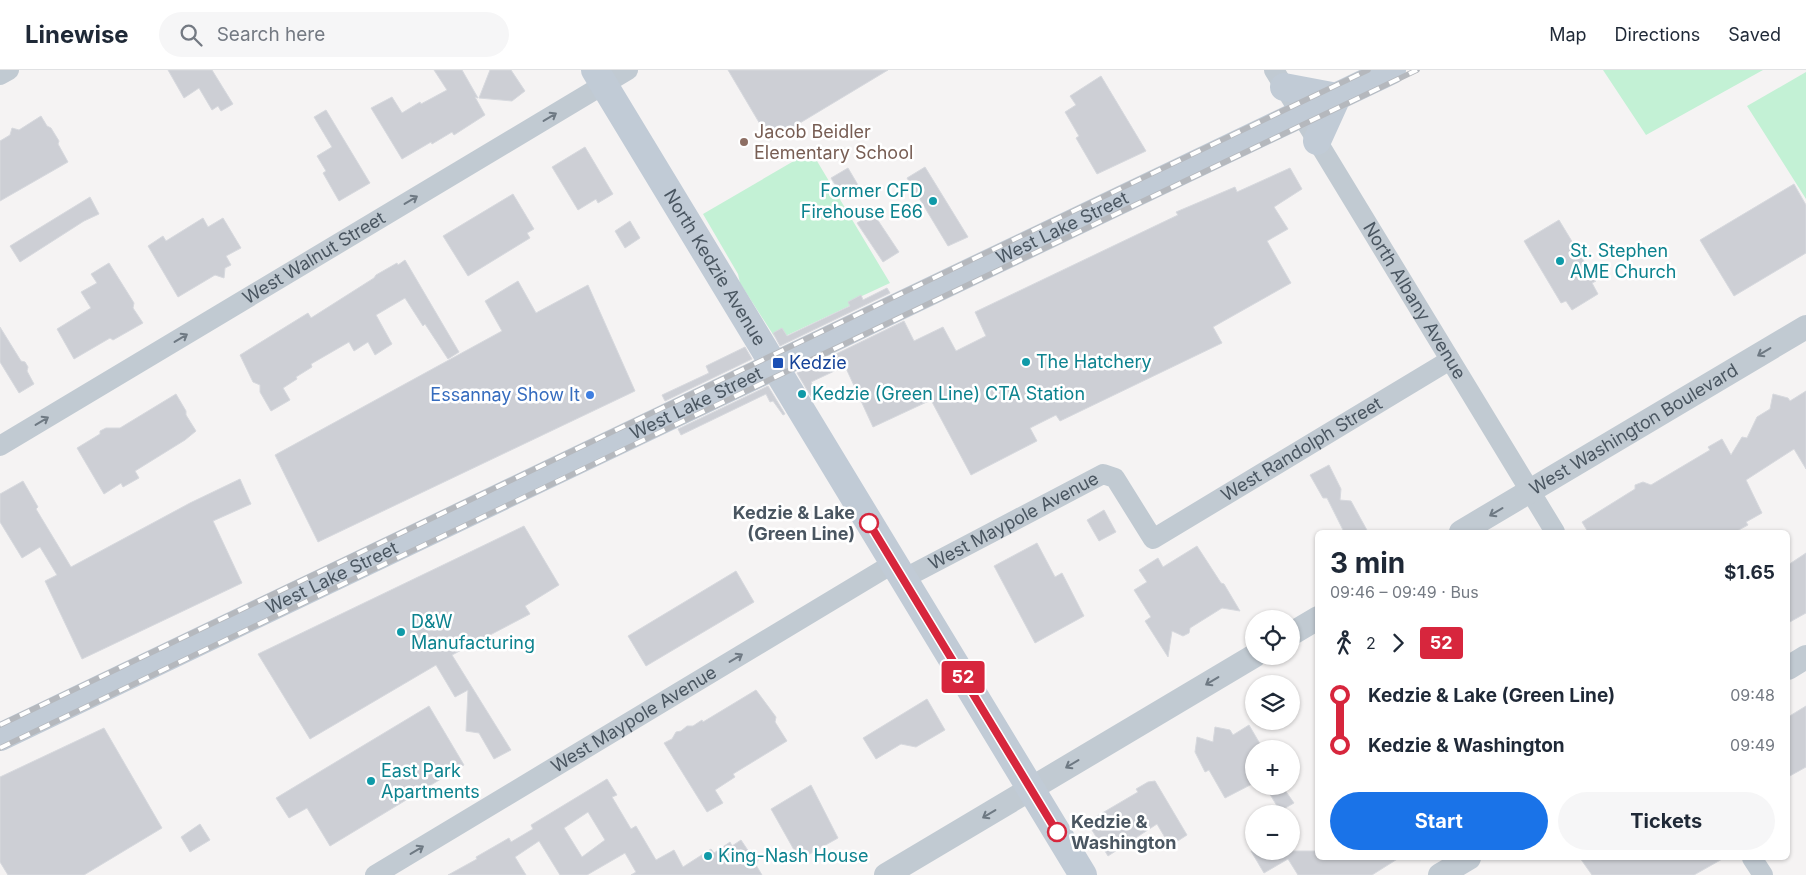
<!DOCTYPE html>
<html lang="en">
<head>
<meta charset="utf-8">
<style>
  :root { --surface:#fff; --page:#f6f6f7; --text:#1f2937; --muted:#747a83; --line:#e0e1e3; --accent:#1a73e8 }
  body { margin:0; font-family:Inter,sans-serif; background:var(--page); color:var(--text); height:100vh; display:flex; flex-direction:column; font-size:19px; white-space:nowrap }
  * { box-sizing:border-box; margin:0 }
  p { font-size:16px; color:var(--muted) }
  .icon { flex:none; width:28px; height:28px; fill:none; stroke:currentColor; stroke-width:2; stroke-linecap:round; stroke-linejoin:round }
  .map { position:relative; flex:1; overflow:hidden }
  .panel { position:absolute; left:1315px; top:460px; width:475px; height:330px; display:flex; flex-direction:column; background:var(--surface); border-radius:8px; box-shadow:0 1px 4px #0004 }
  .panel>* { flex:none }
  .badge { padding:0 10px; border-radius:4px; font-size:18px; line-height:32px }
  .tools { position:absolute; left:1245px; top:540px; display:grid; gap:10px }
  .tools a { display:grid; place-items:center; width:55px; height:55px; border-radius:50%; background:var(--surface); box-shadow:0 1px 4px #0004; font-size:25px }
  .map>.badge { position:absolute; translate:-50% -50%; box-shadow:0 0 0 2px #fff }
  .legs { display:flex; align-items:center; gap:8px; height:55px; padding:0 15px; font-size:16px }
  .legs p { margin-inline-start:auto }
  .summary { display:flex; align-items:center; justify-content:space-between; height:85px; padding:0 15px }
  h1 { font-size:28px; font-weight:700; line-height:38px }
  .action { display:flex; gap:10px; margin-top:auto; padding:10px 15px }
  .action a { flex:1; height:58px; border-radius:30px; background:var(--accent); color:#fff; font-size:20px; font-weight:700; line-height:58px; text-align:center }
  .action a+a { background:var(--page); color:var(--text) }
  ul { padding:0 15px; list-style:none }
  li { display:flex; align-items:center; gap:18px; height:50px; font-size:19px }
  li i { display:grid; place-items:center; width:8px; height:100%; margin:0 6px; background:currentColor }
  li i::after { content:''; width:12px; height:12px; margin:-6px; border:4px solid; border-radius:50%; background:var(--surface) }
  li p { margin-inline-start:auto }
  li:first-child i { background:linear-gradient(#0000 50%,currentColor 0) }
  li:last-child i { background:linear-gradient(currentColor 50%,#0000 0) }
  header { display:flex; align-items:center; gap:30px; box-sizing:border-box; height:70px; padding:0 25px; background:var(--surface); border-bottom:1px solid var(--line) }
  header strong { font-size:24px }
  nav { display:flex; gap:28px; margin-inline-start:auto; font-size:18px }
  .search { width:350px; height:45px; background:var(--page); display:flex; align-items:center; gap:12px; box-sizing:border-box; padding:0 18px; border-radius:28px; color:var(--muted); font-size:19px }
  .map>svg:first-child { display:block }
  .green { fill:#c3f1d5 }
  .building { fill:#cdcfd5; stroke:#d7d9de; fill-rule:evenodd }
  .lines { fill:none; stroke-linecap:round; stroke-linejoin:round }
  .minor { stroke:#c1cad2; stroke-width:20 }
  .tertiary { stroke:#c1cad2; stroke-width:24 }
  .secondary { stroke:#c1cbd6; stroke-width:28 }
  .rail-casing { stroke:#b5b8bd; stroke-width:5.5 }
  .rail { stroke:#fff; stroke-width:4; stroke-dasharray:11; stroke-linecap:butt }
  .oneway { stroke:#6e7983 }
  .line-1-casing { stroke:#fff; stroke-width:11 }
  .line-1 { stroke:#d7263d; stroke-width:8 }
  .education-dot { fill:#8d6e63; stroke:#fff; stroke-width:2 }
  .culture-dot { fill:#0f9aa8; stroke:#fff; stroke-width:2 }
  .transit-dot { fill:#1a4fb4; stroke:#fff; stroke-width:2 }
  .shop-dot { fill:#3f7fe0; stroke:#fff; stroke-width:2 }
  .stop-1-dot { fill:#fff; stroke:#d7263d; stroke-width:2.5 }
  .labels { text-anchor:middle; stroke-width:5; stroke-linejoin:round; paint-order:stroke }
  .education-label { font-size:18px; fill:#785e54; stroke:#fff; text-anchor:start }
  .culture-label { font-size:18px; fill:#0d838f; stroke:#fff; text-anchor:start }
  .street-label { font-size:18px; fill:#4a5661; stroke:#fff }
  .transit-label { font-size:18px; fill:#164399; stroke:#fff; text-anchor:start }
  .shop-label { font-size:18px; fill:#366cbe; stroke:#fff; text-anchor:end }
  .stop-label { font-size:18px; font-weight:bold; fill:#4a5661; stroke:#fff; text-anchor:end }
</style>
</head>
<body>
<header>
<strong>Linewise</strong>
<div class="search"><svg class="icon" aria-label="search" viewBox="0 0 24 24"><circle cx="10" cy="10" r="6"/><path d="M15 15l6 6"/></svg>Search here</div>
<nav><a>Map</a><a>Directions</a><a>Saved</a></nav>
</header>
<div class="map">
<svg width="1806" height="805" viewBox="0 0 1806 805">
  <rect width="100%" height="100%" fill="#f5f3f3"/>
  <path class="green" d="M 1603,0 L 1763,0 L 1646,65 Z
    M 1806,2 L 1806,129 L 1747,36 Z
    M 811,81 L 890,213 L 862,226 L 860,231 L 779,269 L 774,266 L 740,213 L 738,204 L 703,144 Z"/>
  <path class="building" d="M 168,0 L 212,0 L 233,34 L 221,41 L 218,36 L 212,40 L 199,18 L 184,28 Z
    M 434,0 L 462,0 L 478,28 L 475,27 L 485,45 L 454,65 L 452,62 L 432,74 L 431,72 L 402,89 L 371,38 L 392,27 L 402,43 L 420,32 L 421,34 L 447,20 Z
    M 490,0 L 511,0 L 525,21 L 512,31 L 479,28 Z
    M 728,0 L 888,0 L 770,71 Z
    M 1101,6 L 1146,81 L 1097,104 L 1076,68 L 1079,66 L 1065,42 L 1076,35 L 1070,26 Z
    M 326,40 L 370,113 L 339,131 L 323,103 L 326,101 L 317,86 L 332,77 L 314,47 Z
    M 41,46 L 47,56 L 51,58 L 59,71 L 58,74 L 68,92 L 0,131 L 0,71 L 10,65 L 12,58 L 19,60 Z
    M 585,77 L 613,124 L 598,133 L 596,129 L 578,140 L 552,97 Z
    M 925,97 L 968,167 L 948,176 L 907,108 Z
    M 848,98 L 858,115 L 842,126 L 831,108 Z
    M 1290,98 L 1302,119 L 1274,137 L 1288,159 L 1267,171 L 1291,213 L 1213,257 L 1222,273 L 1060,351 L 1056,345 L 1030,358 L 1037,371 L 971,405 L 931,330 L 873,357 L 845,296 L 811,312 L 820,327 L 813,330 L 797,303 L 904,251 L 914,271 L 943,257 L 956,281 L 986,266 L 975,242 L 1178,145 L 1176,142 L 1235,117 L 1237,122 Z
    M 1794,114 L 1806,135 L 1806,183 L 1734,226 L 1700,170 Z
    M 513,124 L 534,159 L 527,163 L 530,168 L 468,206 L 443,166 Z
    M 90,127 L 99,144 L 84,151 L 20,192 L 10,176 Z
    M 873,143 L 899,182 L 883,192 L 857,153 Z
    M 203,148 L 208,157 L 223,148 L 241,178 L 226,186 L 231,195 L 225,198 L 224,208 L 215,205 L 178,227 L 148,176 L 163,166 L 166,171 Z
    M 1559,150 L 1596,211 L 1592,213 L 1598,224 L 1572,240 L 1566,231 L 1561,233 L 1524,171 Z
    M 630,151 L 640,168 L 625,178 L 615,161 Z
    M 405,190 L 459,282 L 448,289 L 425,254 L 423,256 L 405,228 L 376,245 L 392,274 L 375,285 L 368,272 L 354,281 L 349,272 L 311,294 L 312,297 L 296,307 L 297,309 L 283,318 L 290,330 L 271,341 L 260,322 L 260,315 L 253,312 L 240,285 L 308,243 L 311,248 L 374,208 L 376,205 L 397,193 L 398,195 Z
    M 109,193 L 134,233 L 133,238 L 143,253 L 113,270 L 110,268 L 74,289 L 57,259 L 91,238 L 81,222 L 97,213 L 91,204 Z
    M 518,211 L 536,243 L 588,215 L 635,321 L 318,472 L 275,385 L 502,261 L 485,231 Z
    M 887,218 L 890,223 L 780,276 L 773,263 L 782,258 L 787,266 L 850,236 L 848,232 L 861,225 L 863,230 Z
    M 0,257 L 21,291 L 25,292 L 28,297 L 27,301 L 34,314 L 19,323 L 0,292 Z
    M 745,277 L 752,289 L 665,331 L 662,325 L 709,303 L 706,296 Z
    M 768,316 L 785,344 L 783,345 L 773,331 L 770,332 L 766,324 L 681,365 L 678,359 Z
    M 1806,321 L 1806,399 L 1794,379 L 1746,410 L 1762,443 L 1746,452 L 1748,455 L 1735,462 L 1588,462 L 1582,452 L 1635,419 L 1635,415 L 1643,412 L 1651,415 L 1710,380 L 1708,377 L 1722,369 L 1731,385 L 1742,367 L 1747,368 L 1757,347 L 1770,339 L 1773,324 L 1788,328 L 1790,331 Z
    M 176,324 L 186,341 L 186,345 L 196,361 L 185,370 L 135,401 L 139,408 L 123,417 L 121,413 L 104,424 L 77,378 L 100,364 L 100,361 L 106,358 L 120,358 Z
    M 1329,395 L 1341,419 L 1340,430 L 1351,431 L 1368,462 L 1344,462 L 1327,428 L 1323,428 L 1310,405 Z
    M 240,409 L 251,434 L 213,451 L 242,513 L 82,589 L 45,511 L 57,505 L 40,477 L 22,488 L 0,452 L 0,424 L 23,411 L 38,437 L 36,439 L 71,497 L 190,433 Z
    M 1104,440 L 1116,462 L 1099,471 L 1087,450 Z
    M 524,456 L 559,515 L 525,536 L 530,544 L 452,585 L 511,680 L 494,689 L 479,663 L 466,661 L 468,620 L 455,627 L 436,595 L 310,669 L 258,584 Z
    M 1037,473 L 1055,507 L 1062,503 L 1084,546 L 1035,573 L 994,496 Z
    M 1197,476 L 1221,513 L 1224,514 L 1240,541 L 1222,538 L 1190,558 L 1189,563 L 1183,566 L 1172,561 L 1168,587 L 1145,551 L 1151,547 L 1134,520 L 1147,512 L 1139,500 L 1158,488 L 1163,497 Z
    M 1806,483 L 1806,543 L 1788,553 L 1788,495 Z
    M 736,501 L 754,532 L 646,596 L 628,566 Z
    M 756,620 L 776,647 L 775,652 L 787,671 L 733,704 L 735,707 L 715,720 L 723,733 L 707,742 L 664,673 L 672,669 L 676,662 L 681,661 L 687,656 L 693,656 L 702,650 L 703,652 Z
    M 927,629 L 945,660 L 916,677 L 901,674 L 876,689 L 863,668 Z
    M 429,636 L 464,695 L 330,776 L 307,738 L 289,748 L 276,728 Z
    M 1806,636 L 1806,697 L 1788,707 L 1788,647 Z
    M 1249,655 L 1263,679 L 1254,679 L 1254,713 L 1225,728 L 1209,700 L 1205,702 L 1195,682 L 1197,667 L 1213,672 L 1215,657 L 1230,660 L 1233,665 Z
    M 104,658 L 162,758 L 84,805 L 8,805 L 0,792 L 0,707 Z
    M 607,709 L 617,725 L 612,727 L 631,759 L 636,756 L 656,790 L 674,780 L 683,797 L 711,779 L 714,783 L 730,772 L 732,776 L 741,770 L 751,785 L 760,786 L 756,795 L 762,805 L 631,805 L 636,802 L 625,783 L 587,805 L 560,805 L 539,771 L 515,787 L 526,805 L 448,805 L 477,789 L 476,787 L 509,768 L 511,772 L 533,759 L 531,755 ZM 588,742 L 605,770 L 582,787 L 564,758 Z
    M 1155,711 L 1187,765 L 1170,776 L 1157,754 L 1108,786 L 1087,752 L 1138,722 L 1136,719 L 1148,712 Z
    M 811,715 L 838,768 L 808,785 L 805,783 L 798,787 L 771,739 Z
    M 1265,716 L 1282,716 L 1294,733 L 1280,741 Z
    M 200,754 L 210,770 L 190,782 L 181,767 Z
    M 1251,781 L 1318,781 L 1318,788 L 1399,788 L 1372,805 L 1298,805 L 1288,789 L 1264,803 Z
    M 1580,788 L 1724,788 L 1694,805 L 1592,805 Z"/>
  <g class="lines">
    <g class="minor">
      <path id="s1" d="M 1274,0 L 1555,462"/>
      <path d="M 0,5 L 9,0"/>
      <path id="s2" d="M 0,376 L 628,0"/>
      <path id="s3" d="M 903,509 L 1103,404 L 1115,408 L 1153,469 L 1450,290"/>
      <path d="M 1752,788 L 1763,805"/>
      <path id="s4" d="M 375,805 L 894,493"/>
    </g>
    <g class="tertiary">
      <path id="s5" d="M 1461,462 L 1806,257"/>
      <path d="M 1291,564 L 1318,548"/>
      <path d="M 1788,598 L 1806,587"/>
      <path d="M 886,805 L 1254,586"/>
      <path d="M 1440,805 L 1469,788"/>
    </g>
    <g class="secondary">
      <path id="s6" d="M 595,0 L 1083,805"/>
      <path d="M 1284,17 L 1337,27 L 1317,71"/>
      <path id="s7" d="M 0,667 L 1392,0"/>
    </g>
    <g class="rail-casing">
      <path id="rail" d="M 0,655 L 1368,0
        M 0,678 L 1417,0"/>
    </g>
    <use href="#rail" class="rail"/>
  </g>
  <defs><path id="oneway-shaft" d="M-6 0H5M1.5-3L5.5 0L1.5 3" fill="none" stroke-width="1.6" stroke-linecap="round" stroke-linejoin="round" transform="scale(1.25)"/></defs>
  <g class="oneway">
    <use href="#oneway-shaft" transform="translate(550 47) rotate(-31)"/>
    <use href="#oneway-shaft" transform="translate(411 130) rotate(-31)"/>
    <use href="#oneway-shaft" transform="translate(181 268) rotate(-31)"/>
    <use href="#oneway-shaft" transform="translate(1764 282) rotate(149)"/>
    <use href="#oneway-shaft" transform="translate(42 351) rotate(-31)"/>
    <use href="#oneway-shaft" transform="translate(1496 442) rotate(149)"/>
    <use href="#oneway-shaft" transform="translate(736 588) rotate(-31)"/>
    <use href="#oneway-shaft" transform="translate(1212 611) rotate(149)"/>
    <use href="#oneway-shaft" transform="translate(1072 694) rotate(149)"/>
    <use href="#oneway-shaft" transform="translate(989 744) rotate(149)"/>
    <use href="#oneway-shaft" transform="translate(417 780) rotate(-31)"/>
  </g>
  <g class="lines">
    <g class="line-1-casing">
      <path id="line-1" d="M 869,453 L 1057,762"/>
    </g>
    <use href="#line-1" class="line-1"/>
  </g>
  <circle class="education-dot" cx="744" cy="72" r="5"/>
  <g class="culture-dot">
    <circle cx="933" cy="131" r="5"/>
    <circle cx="1560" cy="191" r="5"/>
    <circle cx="1026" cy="292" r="5"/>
    <circle cx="802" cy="324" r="5"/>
    <circle cx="401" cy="562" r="5"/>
    <circle cx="371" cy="711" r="5"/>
    <circle cx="708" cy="786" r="5"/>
  </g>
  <rect class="transit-dot" x="772" y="287" width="12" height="12" rx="2.5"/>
  <circle class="shop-dot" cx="590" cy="325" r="5"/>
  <g class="stop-1-dot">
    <circle cx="869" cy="453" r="9"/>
    <circle cx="1057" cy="762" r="9"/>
  </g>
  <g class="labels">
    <g class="education-label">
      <text x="754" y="68">Jacob Beidler<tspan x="754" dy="21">Elementary School</tspan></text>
    </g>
    <g class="culture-label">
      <text x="923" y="127" text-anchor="end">Former CFD<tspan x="923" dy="21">Firehouse E66</tspan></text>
      <text x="1570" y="187">St. Stephen<tspan x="1570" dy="21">AME Church</tspan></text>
      <text x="1036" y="298">The Hatchery</text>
      <text x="812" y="330">Kedzie (Green Line) CTA Station</text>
      <text x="411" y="558">D&amp;W<tspan x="411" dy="21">Manufacturing</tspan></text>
      <text x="381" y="707">East Park<tspan x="381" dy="21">Apartments</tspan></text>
      <text x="718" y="792">King-Nash House</text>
    </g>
    <g class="street-label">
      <text dy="6" stroke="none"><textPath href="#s7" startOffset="1178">West Lake Street</textPath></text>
      <text dy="6" stroke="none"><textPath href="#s2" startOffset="366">West Walnut Street</textPath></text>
      <text dy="6" stroke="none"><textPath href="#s6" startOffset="231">North Kedzie Avenue</textPath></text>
      <text dy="6" stroke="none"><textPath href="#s1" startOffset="270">North Albany Avenue</textPath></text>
      <text dy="6" stroke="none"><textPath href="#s7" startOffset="772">West Lake Street</textPath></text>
      <text dy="6" stroke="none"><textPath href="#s5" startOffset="201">West Washington Boulevard</textPath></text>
      <text dy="6" stroke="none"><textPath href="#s3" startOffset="484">West Randolph Street</textPath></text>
      <text dy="6" stroke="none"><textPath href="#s3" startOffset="125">West Maypole Avenue</textPath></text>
      <text dy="6" stroke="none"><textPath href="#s7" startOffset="368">West Lake Street</textPath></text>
      <text dy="6" stroke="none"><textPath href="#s4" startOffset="302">West Maypole Avenue</textPath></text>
    </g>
    <g class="transit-label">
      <text x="789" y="299">Kedzie</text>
    </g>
    <g class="shop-label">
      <text x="580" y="331">Essannay Show It</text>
    </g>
    <g class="stop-label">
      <text x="855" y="449">Kedzie &amp; Lake<tspan x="855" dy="21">(Green Line)</tspan></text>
      <text x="1071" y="758" text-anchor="start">Kedzie &amp;<tspan x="1071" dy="21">Washington</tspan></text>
    </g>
  </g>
</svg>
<div class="tools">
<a><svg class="icon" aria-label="locate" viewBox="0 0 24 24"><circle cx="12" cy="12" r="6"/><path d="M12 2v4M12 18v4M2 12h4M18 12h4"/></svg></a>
<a><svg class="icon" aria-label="layers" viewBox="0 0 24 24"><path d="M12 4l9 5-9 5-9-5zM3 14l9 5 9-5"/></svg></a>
<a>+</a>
<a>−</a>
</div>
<b class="badge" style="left:963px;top:607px;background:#d7263d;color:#fff">52</b>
<section class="panel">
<div class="summary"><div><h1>3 min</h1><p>09:46 – 09:49 · Bus</p></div><b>$1.65</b></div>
<div class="legs"><svg class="icon" aria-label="walk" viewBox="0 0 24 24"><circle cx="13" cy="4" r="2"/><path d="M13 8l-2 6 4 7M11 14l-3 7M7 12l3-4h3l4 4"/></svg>2<svg class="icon" aria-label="forward" viewBox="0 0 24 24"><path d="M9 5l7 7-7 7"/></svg><b class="badge" style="background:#d7263d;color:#fff">52</b></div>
<ul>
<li><i style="color:#d7263d"></i><b>Kedzie &amp; Lake (Green Line)</b><p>09:48</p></li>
<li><i style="color:#d7263d"></i><b>Kedzie &amp; Washington</b><p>09:49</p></li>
</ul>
<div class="action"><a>Start</a><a>Tickets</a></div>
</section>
</div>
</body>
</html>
